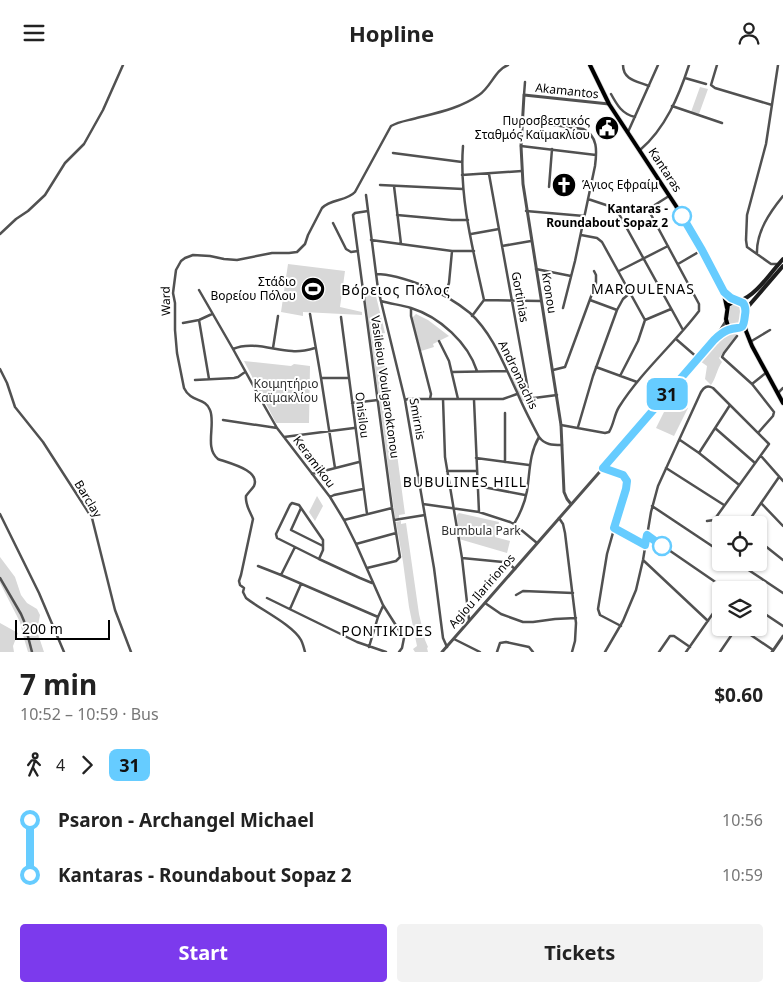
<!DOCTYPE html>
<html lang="en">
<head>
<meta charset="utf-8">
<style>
  :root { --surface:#fff; --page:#f2f2f2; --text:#222; --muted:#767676; --accent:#7c3aed }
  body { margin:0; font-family:"Noto Sans",sans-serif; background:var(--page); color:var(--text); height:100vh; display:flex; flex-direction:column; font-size:19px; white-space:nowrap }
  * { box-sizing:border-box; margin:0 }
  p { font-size:16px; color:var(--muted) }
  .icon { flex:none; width:28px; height:28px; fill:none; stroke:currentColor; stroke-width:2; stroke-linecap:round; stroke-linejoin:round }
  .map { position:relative; height:587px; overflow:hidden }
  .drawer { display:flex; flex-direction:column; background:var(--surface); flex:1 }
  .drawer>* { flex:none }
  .badge { padding:0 10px; border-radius:8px; font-size:18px; line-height:32px }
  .controls { position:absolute; left:712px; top:451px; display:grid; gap:10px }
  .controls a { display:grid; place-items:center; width:55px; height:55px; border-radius:5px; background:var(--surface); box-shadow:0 1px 4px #0004; font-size:25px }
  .scale { position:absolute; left:15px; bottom:12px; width:95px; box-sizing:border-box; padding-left:5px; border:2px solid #000; border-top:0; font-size:14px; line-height:18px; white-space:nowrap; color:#000; -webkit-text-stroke:4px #fff; paint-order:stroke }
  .map>.badge { position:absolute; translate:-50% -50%; box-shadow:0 0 0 2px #fff }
  .legs { display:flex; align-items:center; gap:8px; height:55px; padding:0 20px; font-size:16px }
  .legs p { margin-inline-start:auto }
  .overview { display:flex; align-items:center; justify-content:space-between; height:85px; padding:0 20px }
  h1 { font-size:28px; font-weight:700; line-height:38px }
  .button { display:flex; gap:10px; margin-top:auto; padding:10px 20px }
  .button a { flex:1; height:58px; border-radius:5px; background:var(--accent); color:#fff; font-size:20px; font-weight:700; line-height:58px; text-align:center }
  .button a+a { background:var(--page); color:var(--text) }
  ul { padding:0 20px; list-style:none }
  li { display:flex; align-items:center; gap:18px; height:55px; font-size:19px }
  li i { display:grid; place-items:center; width:8px; height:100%; margin:0 6px; background:currentColor }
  li i::after { content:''; width:12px; height:12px; margin:-6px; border:4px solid; border-radius:50%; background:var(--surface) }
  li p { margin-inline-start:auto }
  li:first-child i { background:linear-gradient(#0000 50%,currentColor 0) }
  li:last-child i { background:linear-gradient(currentColor 50%,#0000 0) }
  header { display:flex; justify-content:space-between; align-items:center; height:65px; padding:0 20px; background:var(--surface); font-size:22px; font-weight:700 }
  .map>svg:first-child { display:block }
  .green { fill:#d8d8d8 }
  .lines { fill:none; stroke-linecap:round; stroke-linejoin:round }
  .primary-casing { stroke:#dbdbdb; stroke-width:5.5 }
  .minor { stroke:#515151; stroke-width:2.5 }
  .tertiary { stroke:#515151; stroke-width:3 }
  .secondary { stroke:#1e1e1e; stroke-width:4 }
  .primary { stroke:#000; stroke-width:4 }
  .line-1-casing { stroke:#fff; stroke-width:11 }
  .line-1 { stroke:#6cf; stroke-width:8 }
  .stop-1-dot { fill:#fff; stroke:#6cf; stroke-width:2.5 }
  .labels { text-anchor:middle; stroke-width:4; stroke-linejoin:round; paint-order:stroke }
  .street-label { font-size:12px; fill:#000; stroke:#fff }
  .poi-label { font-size:12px; fill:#000; stroke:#fff; text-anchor:end }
  .stop-label { font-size:12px; font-weight:bold; fill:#000; stroke:#fff; text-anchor:end }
  .park-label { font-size:12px; fill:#2f2f2f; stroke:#fff }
  .neighbourhood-label { font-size:14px; letter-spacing:1px; fill:#000; stroke:#fff }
</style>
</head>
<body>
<header><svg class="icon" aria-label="menu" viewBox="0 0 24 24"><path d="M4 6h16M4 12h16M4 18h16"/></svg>Hopline<svg class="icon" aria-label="person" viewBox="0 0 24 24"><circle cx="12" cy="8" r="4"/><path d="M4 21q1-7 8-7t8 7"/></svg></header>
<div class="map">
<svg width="783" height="587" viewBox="0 0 783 587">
  <rect width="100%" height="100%" fill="#fff"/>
  <path class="green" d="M 700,22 L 708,24 L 699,49 L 691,47 Z
    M 288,199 L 345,206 L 340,242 L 362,247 L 362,250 L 303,247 L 303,251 L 281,247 Z
    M 375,227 L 385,268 L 381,269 L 405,449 L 399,450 L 399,453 L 395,453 L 365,230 Z
    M 732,239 L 739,239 L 743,245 C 743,252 743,261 735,263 L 730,261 C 726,255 727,245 732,239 Z
    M 416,249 L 428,255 L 449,271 L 433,279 L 434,282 L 421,286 L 412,253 Z
    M 729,268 L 737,269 L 719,293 L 722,297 C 717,304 716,313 711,320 L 705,314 L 707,301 L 700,296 L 723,272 Z
    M 244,296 L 291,301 L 294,299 L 310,301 L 309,358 L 276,358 Z
    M 521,311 L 527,335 L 522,336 L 512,313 Z
    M 670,335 L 688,343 L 674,371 L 656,363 Z
    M 317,431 L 323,441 L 315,456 L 309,447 Z
    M 459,448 L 499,457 L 495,472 L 510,476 L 507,488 L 459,474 L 457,452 L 457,450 Z
    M 401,456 L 401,459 L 406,458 L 419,549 L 425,575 L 428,582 L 427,583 L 428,587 L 415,587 L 413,584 L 417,581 L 409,542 L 403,497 L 396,457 Z
    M 0,492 L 15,512 L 21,530 L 27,538 L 37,544 L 40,550 L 37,566 L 44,587 L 28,587 L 23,570 L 20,557 L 0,518 Z
    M 0,558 L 18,568 L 13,581 L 14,587 L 0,587 Z"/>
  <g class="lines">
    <g class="primary-casing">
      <path id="primary" d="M 590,0 L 609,39 L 676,141 L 702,185 L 721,222 L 724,229 L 727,243
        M 724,226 L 731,233 L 735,236
        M 735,236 L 743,238 L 746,244 L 743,260 C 739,266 733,265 728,261 L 726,254 L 728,240 Z
        M 744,258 L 746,266 L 752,281 L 783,338"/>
    </g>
    <path class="minor" d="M 623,0 C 623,15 637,16 649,21
      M 717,0 L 711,20 L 715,23 L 772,40
      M 685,13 L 706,19
      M 611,29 C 617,40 622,49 635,52
      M 524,30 L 525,17
      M 672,41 L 722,58
      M 523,56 L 583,64 C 598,71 597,86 595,101 L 575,196 L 563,243
      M 628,67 L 658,0
      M 463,81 C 459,132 473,185 484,235 L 472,251
      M 521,81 L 596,90
      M 640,85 C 665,64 679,31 689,0
      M 393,88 L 462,97
      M 489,109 L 529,330 L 530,332 L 534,333 L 557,330
      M 462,110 L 522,106
      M 380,120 L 463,124
      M 394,121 L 401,179
      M 549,122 L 552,84
      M 366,130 L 378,224 L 405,335 L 434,503 L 443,573 L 447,582
      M 588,134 L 609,141 L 619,149 L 683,265
      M 526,146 L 584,151
      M 397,150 L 452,155 L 468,155
      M 333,158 L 346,184 L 351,187 L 358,186
      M 0,169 L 16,154 L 28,146 L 45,130 L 65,98 L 84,79 L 103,45 L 123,0
      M 471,169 L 499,164
      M 581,170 L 597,173 L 602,177 L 645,255 L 638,276 L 620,311
      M 371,175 L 452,186 L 474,186
      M 502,181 L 531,176
      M 757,189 C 756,167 770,147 783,131
      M 678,199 L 702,185
      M 777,199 L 771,199 L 747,182 L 746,175 L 747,150 L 766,79 L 778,0
      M 536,204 L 571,211
      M 619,206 L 668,181
      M 376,209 C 392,209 409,215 424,221 C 442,228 455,236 470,248 C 493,269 504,300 517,327 C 523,342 531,357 539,372 C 545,380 552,380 562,380
      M 199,225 L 233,284 L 265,342 L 277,363 L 330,432 L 344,455 L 356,479 L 383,540 L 404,573 L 402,583 L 399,587
      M 363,227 L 378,224
      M 445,230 L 449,218 L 452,186
      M 484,235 L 541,236
      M 590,235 L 617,245
      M 381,236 C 391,239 402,240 411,243 C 440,252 468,278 477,306
      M 411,243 L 411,251 L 431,329 L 430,334
      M 310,249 L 321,313 L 335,403
      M 341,252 L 367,449
      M 199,255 L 209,314
      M 645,255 L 671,244
      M 183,258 L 199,255 L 212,249
      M 737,271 L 724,288 L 722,292 L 752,319 L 774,347 L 773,351 L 758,368
      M 676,274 L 699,294
      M 439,276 L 449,296 L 458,334
      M 750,277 L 770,265
      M 273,283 L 278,251
      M 233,284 C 251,276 273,285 292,286 C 300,287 308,285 315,283
      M 596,302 L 637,317
      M 0,304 L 7,318 L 15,342 L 43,377 L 92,453 L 115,545 L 131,587
      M 553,305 L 565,302 L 568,294 L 596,218 L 596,210 L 594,206
      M 452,307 L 507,306
      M 321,313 L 348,313
      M 195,315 L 234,313 L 238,312 L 245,307
      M 752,319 L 767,307
      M 778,328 L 783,323
      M 443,334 L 445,392 L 462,493 L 469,555
      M 405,335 L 408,334 L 503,334 L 517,329
      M 474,335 L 479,447
      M 352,338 L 378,335
      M 223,355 L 277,363
      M 561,360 L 605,368 L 609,367 C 614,359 614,350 619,342 C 641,307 674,279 699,246 L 699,239 L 649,146 L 650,143 L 669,131
      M 578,362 L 593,311 L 617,245 L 623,234 L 630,228
      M 715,363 L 755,398
      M 284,372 L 354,363
      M 680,375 L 699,388 L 738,419
      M 699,388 L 730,340
      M 761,391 L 783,416
      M 476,393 L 529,400
      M 505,397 L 505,348
      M 603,403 C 612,406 625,408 627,418 L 607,489 L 598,544 L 600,550 L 621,561
      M 666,403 L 724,440
      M 447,406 L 477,406
      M 312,409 L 359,397
      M 478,421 L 525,430
      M 330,432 L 334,430 L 363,424
      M 761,438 L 783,461
      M 423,439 L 479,447 L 510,457 L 514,459 L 537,478
      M 652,441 L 721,487
      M 301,443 L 291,465 L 323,481
      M 0,449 L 39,528 L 64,587
      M 559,453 L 563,459 L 565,468 L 576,558 L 575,576 L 572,587
      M 344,455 L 392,443
      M 394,455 L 425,450
      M 514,459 C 520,449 525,437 527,426 C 530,407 529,389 539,372
      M 746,460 L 779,412
      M 614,463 L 645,480
      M 647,470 L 727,525
      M 759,476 L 783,495
      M 356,479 L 396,468
      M 462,493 L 503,497 L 509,499 L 515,504
      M 319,494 L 323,485 L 323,475 L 299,440 L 292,438 L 290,440 L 276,469 L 277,473 L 319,494 L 360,513 L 372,518
      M 643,495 L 708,556
      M 738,498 L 783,528
      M 258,501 L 281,510 L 378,552
      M 367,503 L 396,496 L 400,492 L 392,443 L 353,150 L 355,148 L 368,146
      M 281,510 L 295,482
      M 0,513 L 21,549 L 24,556 L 32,587
      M 516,530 L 523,526 L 573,528
      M 267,533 L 357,577 L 386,587
      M 485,538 L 501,549 L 523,557 L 533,557 L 555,554 L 576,553
      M 290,544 L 301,519
      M 759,545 L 783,561
      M 739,562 L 773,585
      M 454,574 L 480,587
      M 369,582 L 378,552 L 383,541
      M 305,587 C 304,583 303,579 301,575 C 293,560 261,545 246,533 L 243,527 L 244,523 L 240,520 L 239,516 L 241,510 L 253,454 C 250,446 245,440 246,431 C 248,428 252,424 254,421 C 261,405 228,398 218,394 C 204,383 216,359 210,345 C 205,332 191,338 184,323 L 177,288 L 175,265 L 175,238 L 173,228 L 176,205 L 181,196 L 185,193 L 193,190 L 210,191 L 224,194 L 237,195 L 272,188 L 289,188 L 297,187 L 305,179 L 308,170 L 322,143 C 331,134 347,136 355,127 L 391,61 C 398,57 405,56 413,54 C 436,48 459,44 479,30 C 491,22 495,5 508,0
      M 497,587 L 500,578 L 506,577 L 529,582 L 533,587
      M 605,587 L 623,556 L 636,525 L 643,495 L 651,447 L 658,421 L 701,327 C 704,322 707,320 713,323 L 769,379 L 714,455 L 707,456
      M 659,587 L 670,571 L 674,571 L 690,582
      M 686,587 L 721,537
      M 720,587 L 737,562"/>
    <path class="tertiary" d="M 719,271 L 725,267 L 733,264
      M 571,439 L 567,434 L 564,427 L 561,360 L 523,119 L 521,81 L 524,30 L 609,39
      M 442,587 L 702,290 L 714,275 L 726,256
      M 772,587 L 783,571"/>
    <path class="secondary" d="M 739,236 C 756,231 771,207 783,194
      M 746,244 L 783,201"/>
    <use href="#primary" class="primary"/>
  </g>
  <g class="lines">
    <g class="line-1-casing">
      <path id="line-1" d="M 662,481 L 647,470 L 645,480 L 614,463 L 626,424 L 627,416 L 623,410 L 603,403 L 714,275 C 718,271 723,267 728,265 C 741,260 743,268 745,250 C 746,245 746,242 743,238 L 731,233 L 724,227 L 702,185 L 682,151"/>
    </g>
    <use href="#line-1" class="line-1"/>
  </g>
  <defs>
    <g id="civic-disc" transform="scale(1.25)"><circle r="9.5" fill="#000" stroke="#fff"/><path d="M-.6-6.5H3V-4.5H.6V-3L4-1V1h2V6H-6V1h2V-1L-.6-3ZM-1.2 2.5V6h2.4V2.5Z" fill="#fff"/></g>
    <g id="church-disc" transform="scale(1.25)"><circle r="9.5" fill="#000" stroke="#fff"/><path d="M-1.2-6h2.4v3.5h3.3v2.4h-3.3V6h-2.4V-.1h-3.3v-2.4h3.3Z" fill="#fff"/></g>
    <g id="stadium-disc" transform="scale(1.25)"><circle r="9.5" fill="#000" stroke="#fff"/><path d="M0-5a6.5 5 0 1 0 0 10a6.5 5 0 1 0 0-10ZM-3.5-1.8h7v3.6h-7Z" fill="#fff"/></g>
  </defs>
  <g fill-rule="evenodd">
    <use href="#civic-disc" x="607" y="63"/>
    <use href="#church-disc" x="564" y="120"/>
    <use href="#stadium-disc" x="313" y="224"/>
  </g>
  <g class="stop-1-dot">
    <circle cx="682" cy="151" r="9"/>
    <circle cx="662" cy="481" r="9"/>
  </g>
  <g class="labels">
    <g class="street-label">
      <text transform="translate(567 26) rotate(6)" y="4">Akamantos</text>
      <text transform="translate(665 105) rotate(57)" y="4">Kantaras</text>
      <text transform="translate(549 228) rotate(81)" y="4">Kronou</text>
      <text transform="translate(520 232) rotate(80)" y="4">Gortinias</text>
      <text transform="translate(166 236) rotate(-91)" y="4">Ward</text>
      <text transform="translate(518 310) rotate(64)" y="4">Andromachis</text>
      <text transform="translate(385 322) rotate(82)" y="4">Vasileiou Voulgaroktonou</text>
      <text transform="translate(362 350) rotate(83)" y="4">Onisilou</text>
      <text transform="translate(417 354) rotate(80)" y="4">Smirnis</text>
      <text transform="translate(314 397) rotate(53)" y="4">Keramikou</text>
      <text transform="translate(88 434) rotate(59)" y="4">Barclay</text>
      <text transform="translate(482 526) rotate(-49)" y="4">Agiou Ilaririonos</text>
    </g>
    <g class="poi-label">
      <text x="590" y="60">Πυροσβεστικός<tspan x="590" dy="14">Σταθμός Καϊμακλίου</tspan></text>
      <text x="582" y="124" text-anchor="start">Άγιος Εφραίμ</text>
      <text x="296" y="221">Στάδιο<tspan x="296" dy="14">Βορείου Πόλου</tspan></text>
    </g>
    <g class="stop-label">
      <text x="668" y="148">Kantaras -<tspan x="668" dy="14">Roundabout Sopaz 2</tspan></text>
    </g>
    <g class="park-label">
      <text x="286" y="323">Κοιμητήριο<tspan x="286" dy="14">Καϊμακλίου</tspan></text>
      <text x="481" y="470">Bumbula Park</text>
    </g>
    <g class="neighbourhood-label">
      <text x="643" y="229">MAROULENAS</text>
      <text x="396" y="230">Βόρειος Πόλος</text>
      <text x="465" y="422">BUBULINES HILL</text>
      <text x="387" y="571">PONTIKIDES</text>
    </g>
  </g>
</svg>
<div class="controls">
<a><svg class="icon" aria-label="locate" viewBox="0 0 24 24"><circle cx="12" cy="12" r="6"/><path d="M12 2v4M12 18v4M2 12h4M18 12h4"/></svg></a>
<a><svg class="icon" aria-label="layers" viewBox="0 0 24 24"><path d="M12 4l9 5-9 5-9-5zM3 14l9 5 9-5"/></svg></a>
</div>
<div class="scale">200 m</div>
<b class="badge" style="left:667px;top:329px;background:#6cf;color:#111">31</b>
</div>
<section class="drawer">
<div class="overview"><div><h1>7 min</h1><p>10:52 – 10:59 · Bus</p></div><b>$0.60</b></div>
<div class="legs"><svg class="icon" aria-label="walk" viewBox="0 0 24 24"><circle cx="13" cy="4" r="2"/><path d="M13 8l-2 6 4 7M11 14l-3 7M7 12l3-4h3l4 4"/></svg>4<svg class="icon" aria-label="forward" viewBox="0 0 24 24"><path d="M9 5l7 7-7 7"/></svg><b class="badge" style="background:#6cf;color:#111">31</b></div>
<ul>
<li><i style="color:#6cf"></i><b>Psaron - Archangel Michael</b><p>10:56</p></li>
<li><i style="color:#6cf"></i><b>Kantaras - Roundabout Sopaz 2</b><p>10:59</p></li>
</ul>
<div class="button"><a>Start</a><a>Tickets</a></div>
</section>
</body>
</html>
